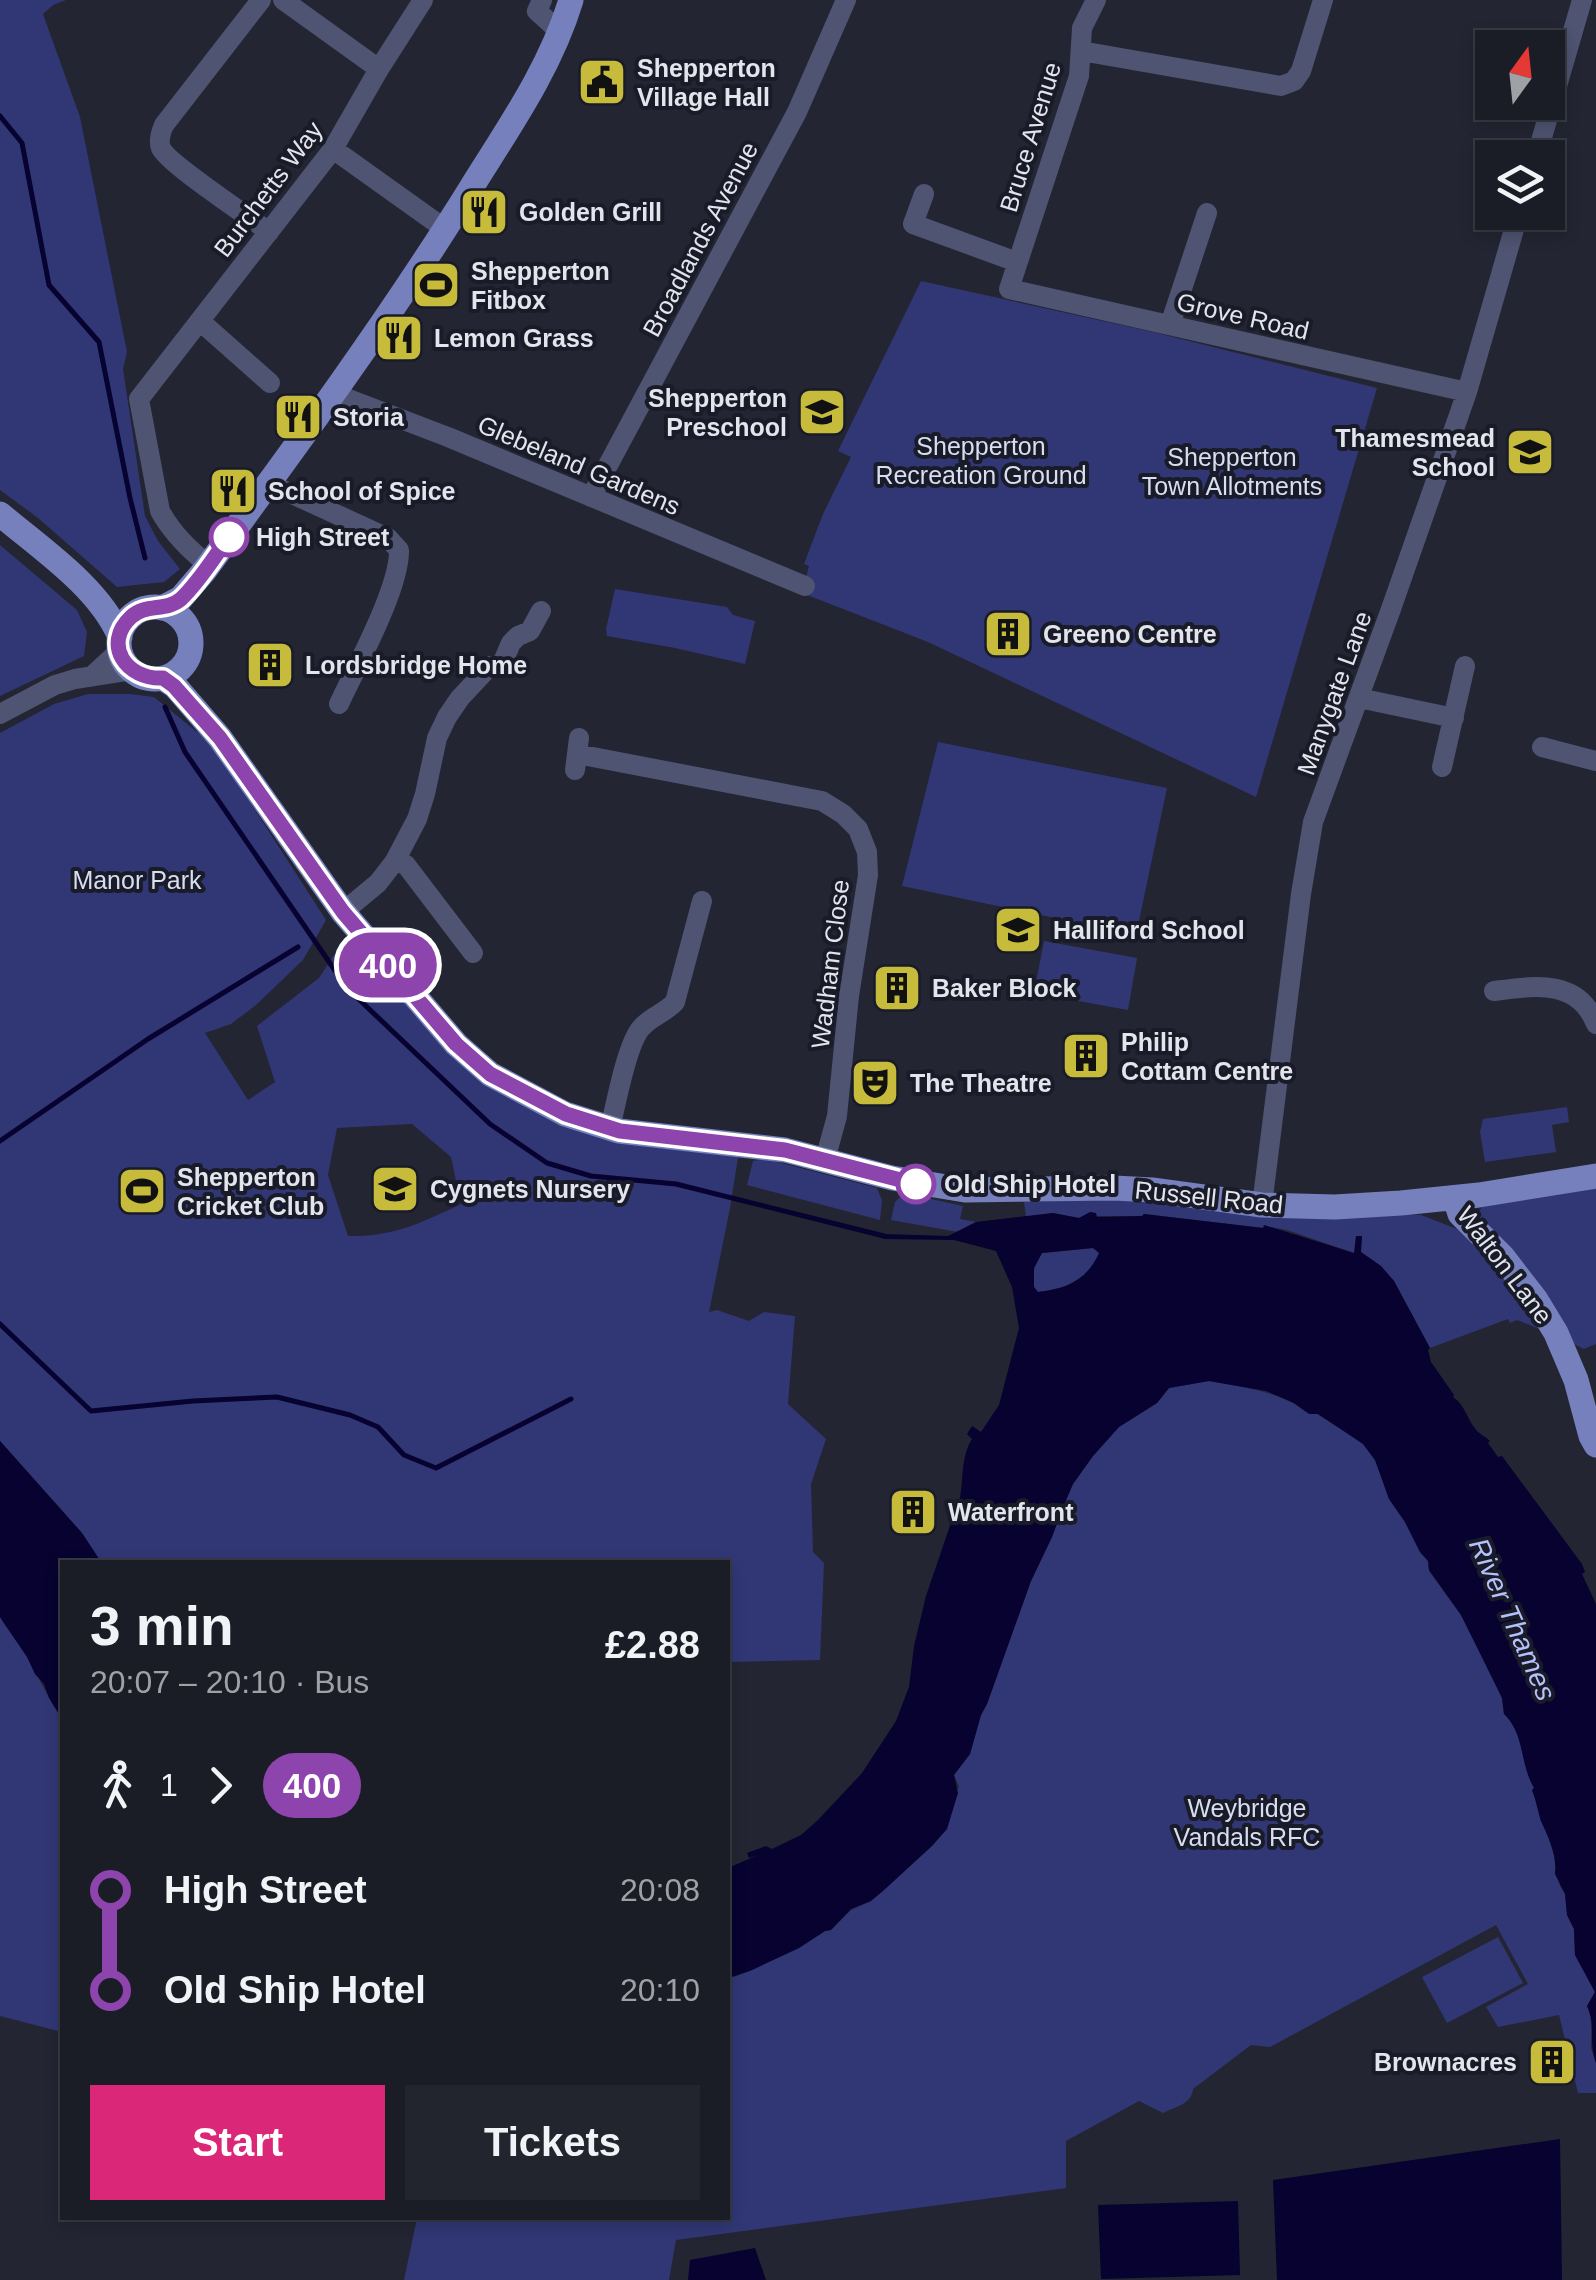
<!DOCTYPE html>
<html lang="en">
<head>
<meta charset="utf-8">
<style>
  :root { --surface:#1a1c26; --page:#23252e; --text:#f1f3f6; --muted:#9fa1a7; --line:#383a43; --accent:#db2777 }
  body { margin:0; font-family:Arial,sans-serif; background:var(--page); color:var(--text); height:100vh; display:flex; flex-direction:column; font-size:38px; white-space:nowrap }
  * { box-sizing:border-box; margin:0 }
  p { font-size:32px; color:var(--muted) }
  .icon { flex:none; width:55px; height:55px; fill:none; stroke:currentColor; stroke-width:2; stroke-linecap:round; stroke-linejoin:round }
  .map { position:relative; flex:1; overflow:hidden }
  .sheet { position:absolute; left:60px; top:1560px; width:670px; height:660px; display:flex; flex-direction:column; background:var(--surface); border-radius:0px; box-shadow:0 5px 15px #0003,0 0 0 2px var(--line) }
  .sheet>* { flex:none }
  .badge { padding:0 20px; border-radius:32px; font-size:35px; line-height:65px }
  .needle { width:65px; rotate:15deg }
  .fabs { position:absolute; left:1475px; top:30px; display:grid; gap:20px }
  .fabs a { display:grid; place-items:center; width:90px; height:90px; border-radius:0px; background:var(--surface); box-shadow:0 5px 15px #0003,0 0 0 2px var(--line); font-size:50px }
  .map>.badge { position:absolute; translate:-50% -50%; box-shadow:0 0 0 5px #fff }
  .legs { display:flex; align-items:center; gap:15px; height:110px; padding:0 30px; font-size:32px }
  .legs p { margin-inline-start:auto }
  .summary { display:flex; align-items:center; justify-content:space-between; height:170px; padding:0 30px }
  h1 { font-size:55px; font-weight:600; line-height:75px }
  .primary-button { display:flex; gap:20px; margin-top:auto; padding:20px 30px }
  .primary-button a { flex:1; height:115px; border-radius:0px; background:var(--accent); color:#fff; font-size:40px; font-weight:600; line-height:115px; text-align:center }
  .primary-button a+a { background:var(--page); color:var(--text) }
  ul { padding:0 30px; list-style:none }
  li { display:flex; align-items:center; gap:35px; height:100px; font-size:38px }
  li i { display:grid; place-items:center; width:15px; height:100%; margin:0 12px; background:currentColor }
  li i::after { content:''; width:25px; height:25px; margin:-12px; border:8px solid; border-radius:50%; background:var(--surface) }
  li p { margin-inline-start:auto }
  li:first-child i { background:linear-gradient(#0000 50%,currentColor 0) }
  li:last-child i { background:linear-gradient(currentColor 50%,#0000 0) }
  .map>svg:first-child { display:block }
  .green { fill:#313775; fill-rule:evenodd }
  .water { fill:#07022f; fill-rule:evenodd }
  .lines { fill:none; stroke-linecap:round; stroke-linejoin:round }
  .stream { stroke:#07022f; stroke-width:5 }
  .minor { stroke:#4e5471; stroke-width:20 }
  .major { stroke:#7680bc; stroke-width:25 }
  .line-1-casing { stroke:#fff; stroke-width:22 }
  .line-1 { stroke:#8e44ad; stroke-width:15 }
  .stop-1-dot { fill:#fff; stroke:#8e44ad; stroke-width:5 }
  .labels { text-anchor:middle; stroke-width:8; stroke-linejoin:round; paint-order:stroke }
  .poi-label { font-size:25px; font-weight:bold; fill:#e3e5ed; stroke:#191c28; text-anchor:start }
  .street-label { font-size:25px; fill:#e3e5ed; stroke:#191c28 }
  .park-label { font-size:25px; fill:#d8ddf1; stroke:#191c28 }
  .stop-label { font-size:25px; font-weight:bold; fill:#e3e5ed; stroke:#191c28; text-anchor:start }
  .water-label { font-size:28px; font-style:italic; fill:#b6c1fb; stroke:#191c28 }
</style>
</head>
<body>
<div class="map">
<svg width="1596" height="2280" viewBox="0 0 1596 2280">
  <rect width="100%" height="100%" fill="#232532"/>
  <path class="green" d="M 0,0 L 66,0 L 53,5 L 43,14 L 80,117 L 127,352 L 123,369 L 145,516 L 158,541 L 180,569 L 164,582 L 117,587 L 38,518 L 0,490 Z
    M 921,281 L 1153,332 L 1377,388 L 1256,797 L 928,642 L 802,593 L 809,566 L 804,564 L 823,514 L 851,457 L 838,451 Z
    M 0,545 L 77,610 L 87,632 L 84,656 L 0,696 Z
    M 615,589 L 727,607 L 733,615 L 755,621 L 745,664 L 675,648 L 607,636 L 606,629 Z
    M 88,694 L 130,694 L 154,697 L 213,745 L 326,920 L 303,960 L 256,1005 L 231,1024 L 205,1033 L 248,1100 L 275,1082 L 257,1026 L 319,978 L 346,937 L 456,1044 L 565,1114 L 740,1145 L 730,1208 L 709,1312 L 717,1310 L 749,1321 L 764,1312 L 795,1316 L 788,1404 L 826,1439 L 811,1484 L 813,1552 L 824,1563 L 820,1660 L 728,1662 L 728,1562 L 101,1562 L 82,1533 L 0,1441 L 0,733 L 54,704 ZM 412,1124 L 451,1157 L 461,1204 C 421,1223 393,1237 348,1236 L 328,1175 L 337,1128 Z
    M 938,742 L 1167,788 L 1136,935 L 902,886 Z
    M 1044,941 L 1137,958 L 1128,1010 L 1034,993 Z
    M 1567,1107 L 1569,1122 L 1552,1125 L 1556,1152 L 1485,1162 L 1480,1132 L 1483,1119 Z
    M 766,1159 L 877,1188 L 882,1200 L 880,1220 L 747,1185 L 753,1161 Z
    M 1596,1183 L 1596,1344 L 1584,1349 L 1567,1341 L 1480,1223 L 1479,1212 L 1484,1203 Z
    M 904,1193 L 963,1206 L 960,1219 L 976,1222 L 958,1232 L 891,1220 L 895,1202 Z
    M 1144,1199 L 1421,1215 L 1457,1229 L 1495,1259 L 1542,1330 L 1517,1320 L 1510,1323 L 1508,1319 L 1430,1348 L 1394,1281 L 1381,1266 L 1360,1252 L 1362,1237 L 1354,1253 L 1287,1230 L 1264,1226 L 1264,1228 L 1144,1214 L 1142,1216 L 1086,1216 L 1079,1218 L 1053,1213 L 1026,1217 L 1024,1202 Z
    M 1093,1248 L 1100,1253 C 1086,1280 1067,1289 1037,1292 C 1028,1279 1035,1265 1042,1253 Z
    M 1209,1381 C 1236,1386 1263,1389 1289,1401 C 1300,1406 1305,1414 1317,1414 L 1354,1437 L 1363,1444 L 1375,1460 L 1389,1499 L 1405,1522 L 1420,1552 L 1428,1561 L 1429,1571 L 1461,1615 L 1485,1661 L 1502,1698 L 1504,1714 C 1524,1732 1524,1764 1534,1788 L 1532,1791 L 1540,1810 L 1540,1820 L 1546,1826 L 1554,1849 L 1560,1886 L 1565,1894 L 1567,1915 L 1574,1929 L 1575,1955 L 1595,1992 L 1587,2006 L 1592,2018 L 1591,2048 L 1596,2063 L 1596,2093 L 1578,2093 L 1559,2015 L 1498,2027 L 1486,2007 L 1528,1984 L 1496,1925 L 1270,2047 L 1251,2045 L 1193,2089 C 1192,2104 1175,2107 1163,2113 L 1139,2101 L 1066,2141 L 1066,2188 L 676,2240 L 669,2280 L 404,2280 L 417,2218 L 728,2218 L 728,1978 L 737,1976 L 799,1948 L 825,1931 L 831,1930 L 851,1910 L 871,1901 L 959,1787 L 954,1775 L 970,1754 L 981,1715 L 987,1704 L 1031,1581 L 1052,1537 L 1064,1505 L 1073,1484 L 1093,1456 L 1119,1427 L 1157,1403 L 1169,1388 Z
    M 0,1617 C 8,1631 19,1643 27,1657 C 39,1678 49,1699 62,1719 L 62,2032 L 0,2016 Z
    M 1498,1937 L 1523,1983 L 1447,2023 L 1422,1977 Z"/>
  <path class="water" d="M 1090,1212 L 1096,1213 L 1097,1217 L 1142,1216 L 1144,1214 L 1263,1228 L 1264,1225 L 1354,1253 L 1356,1236 L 1362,1236 L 1361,1252 L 1381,1266 L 1394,1281 L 1430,1348 L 1428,1350 L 1431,1362 L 1454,1395 L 1453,1397 C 1466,1406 1467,1420 1477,1431 C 1481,1435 1486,1437 1490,1441 L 1488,1443 L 1498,1457 L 1502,1456 L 1582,1564 L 1585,1572 L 1582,1574 L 1596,1604 L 1596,2063 C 1588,2040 1596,2026 1587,2006 L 1595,1992 L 1575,1955 L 1574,1929 L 1567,1915 L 1565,1894 L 1555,1874 C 1557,1855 1549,1839 1541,1821 C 1538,1812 1536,1800 1532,1790 L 1534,1788 C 1520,1765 1525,1734 1504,1714 L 1502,1698 L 1461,1615 L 1429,1570 L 1428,1561 L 1420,1552 L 1405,1522 L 1389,1499 L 1375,1460 L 1363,1444 L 1318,1414 L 1309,1414 L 1294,1403 L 1266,1391 L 1209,1381 L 1169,1388 L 1157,1403 L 1119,1427 L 1093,1456 L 1073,1484 L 1064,1505 L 1052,1537 L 1031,1581 L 987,1704 L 981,1715 L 970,1754 L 954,1775 L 958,1793 L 947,1829 L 932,1846 L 883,1891 L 871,1901 L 851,1909 L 831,1930 L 825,1931 L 799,1948 L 750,1971 L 728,1978 L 728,1868 L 758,1855 L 749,1858 L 747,1853 L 766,1846 L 772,1849 L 801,1835 L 818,1820 L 862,1773 L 896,1721 L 909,1687 L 914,1646 L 926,1596 L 954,1514 C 967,1492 957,1463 972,1439 L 967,1434 L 972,1426 L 981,1432 L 999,1405 L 1019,1328 L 1012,1287 L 996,1251 L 954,1240 L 884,1239 L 884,1234 L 948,1236 L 976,1222 L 1053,1213 L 1079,1218 ZM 1093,1248 L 1099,1253 C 1087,1280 1067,1289 1038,1292 L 1034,1287 L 1034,1268 L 1042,1253 Z
    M 0,1441 L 82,1533 L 101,1562 L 62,1562 L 62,1719 L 49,1698 L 44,1684 L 35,1674 L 27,1657 L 0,1617 Z
    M 1560,2139 L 1562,2280 L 1277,2280 L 1273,2180 Z
    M 1238,2201 L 1240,2275 L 1101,2279 L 1098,2205 Z
    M 755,2248 L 766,2280 L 688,2280 L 690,2260 Z"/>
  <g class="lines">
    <path class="stream" d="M 0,116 L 22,143 L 49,285 L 99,342 L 130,498 L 145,558
      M 165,707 L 185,752 L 347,988 L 490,1124 L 547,1163 L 591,1176 L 676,1184 L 884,1236
      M 0,1141 L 148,1039 L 298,947
      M 0,1324 L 91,1411 L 193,1401 L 277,1397 L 350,1415 L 378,1427 L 404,1455 L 436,1468 L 571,1399"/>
    <path class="minor" d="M 261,0 L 164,125 C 161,132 158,141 161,148 C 167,163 251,218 269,232
      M 283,0 L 379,69
      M 542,0 L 537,11 L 560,32
      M 1096,0 L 1082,28 L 1079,76 L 1009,289 L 1467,392
      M 1081,51 L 1281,86 L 1294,81 L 1301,71 L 1323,0
      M 333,149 L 445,229
      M 1536,158 L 1582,0
      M 924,194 L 913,224 L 1017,262
      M 200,321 L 270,383
      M 1170,325 L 1207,213
      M 333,393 L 448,437 L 805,586
      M 268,483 L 388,538 L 399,550 C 400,588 356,667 339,704
      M 591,497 L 797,112 L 846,0
      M 209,565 C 190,551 171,531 160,511 L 139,399 L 333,149 L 379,69 L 423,0
      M 93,675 L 119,651
      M 1359,698 L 1454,718
      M 0,714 L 55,685 L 75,679 L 132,670
      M 1542,747 L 1596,761
      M 577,754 L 822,801 L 843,814 L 858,829 L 867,852 L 868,875 L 849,996 L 837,1116 L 825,1160
      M 1442,767 L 1465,666
      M 575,770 L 579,738
      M 395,861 L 406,865 L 473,953
      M 343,912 L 378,883 L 395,861 L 417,819 L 425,794 L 437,738 L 447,717 L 460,698 L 490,666 L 502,664 L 511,643 L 518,636 L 530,631 L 541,611
      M 1494,991 C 1534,986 1578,978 1596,1024
      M 610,1128 C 616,1105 627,1042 642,1027 C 652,1016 665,1013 675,1002 L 702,901
      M 1262,1205 L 1301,894 L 1313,822 L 1391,609 L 1467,392 L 1519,212"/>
    <path class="major" d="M 0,514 C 40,548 99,587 120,637
      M119 643a36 36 0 1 1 72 0a36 36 0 1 1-72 0Z
      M 162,608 L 181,598 L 205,570 C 297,445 389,320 471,188 C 509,127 550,69 571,0
      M 163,678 L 175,686 L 220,738 L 343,912 L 456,1044 L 490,1074 L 565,1114 L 619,1131 L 785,1150 L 892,1178 L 965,1190 L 1114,1188 L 1152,1190 L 1262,1205 L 1335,1207 L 1401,1203 L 1479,1195 L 1596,1176
      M 1455,1198 L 1460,1214 L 1502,1256 L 1536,1300 L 1556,1333 L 1576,1380 L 1591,1436 L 1596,1445"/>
  </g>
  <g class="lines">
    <g class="line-1-casing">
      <path id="line-1" d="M 229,537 C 214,557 200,581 181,599 C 166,612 146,603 131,617 C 102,644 126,680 163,678 L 174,686 L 220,738 L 343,912 L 456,1044 L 490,1074 L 566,1114 L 620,1131 L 785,1150 L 916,1184"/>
    </g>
    <use href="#line-1" class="line-1"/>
  </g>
  <defs>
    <g id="civic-square" transform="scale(2.5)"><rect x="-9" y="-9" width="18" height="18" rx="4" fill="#c7bb3c" stroke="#191c28"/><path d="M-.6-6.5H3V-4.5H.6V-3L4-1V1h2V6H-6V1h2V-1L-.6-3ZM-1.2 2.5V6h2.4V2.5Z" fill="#111"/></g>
    <g id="restaurant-square" transform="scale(2.5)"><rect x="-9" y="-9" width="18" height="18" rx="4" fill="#c7bb3c" stroke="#191c28"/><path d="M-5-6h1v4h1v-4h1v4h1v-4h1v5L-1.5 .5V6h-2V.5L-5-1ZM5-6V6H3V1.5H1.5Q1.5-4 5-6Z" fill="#111"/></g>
    <g id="stadium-square" transform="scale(2.5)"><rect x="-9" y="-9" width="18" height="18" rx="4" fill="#c7bb3c" stroke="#191c28"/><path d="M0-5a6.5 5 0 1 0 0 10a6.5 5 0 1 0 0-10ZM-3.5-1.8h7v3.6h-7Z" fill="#111"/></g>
    <g id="school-square" transform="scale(2.5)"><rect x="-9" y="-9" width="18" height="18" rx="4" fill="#c7bb3c" stroke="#191c28"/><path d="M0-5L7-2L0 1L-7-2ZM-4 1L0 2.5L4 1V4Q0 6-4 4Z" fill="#111"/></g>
    <g id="building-square" transform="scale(2.5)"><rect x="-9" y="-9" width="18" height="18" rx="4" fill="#c7bb3c" stroke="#191c28"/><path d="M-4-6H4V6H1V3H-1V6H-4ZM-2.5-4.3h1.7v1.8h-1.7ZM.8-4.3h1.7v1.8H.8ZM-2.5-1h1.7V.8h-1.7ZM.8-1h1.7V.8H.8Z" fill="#111"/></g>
    <g id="theatre-square" transform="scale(2.5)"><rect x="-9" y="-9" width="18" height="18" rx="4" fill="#c7bb3c" stroke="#191c28"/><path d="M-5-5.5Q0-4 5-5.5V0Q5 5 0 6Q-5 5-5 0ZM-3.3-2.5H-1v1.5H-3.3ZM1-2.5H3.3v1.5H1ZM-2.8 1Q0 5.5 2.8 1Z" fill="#111"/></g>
  </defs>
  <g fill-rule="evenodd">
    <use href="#civic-square" x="602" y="82"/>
    <use href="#restaurant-square" x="484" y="212"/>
    <use href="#stadium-square" x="436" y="285"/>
    <use href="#restaurant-square" x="399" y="338"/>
    <use href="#school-square" x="822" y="412"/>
    <use href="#restaurant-square" x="298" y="417"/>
    <use href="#school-square" x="1530" y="452"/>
    <use href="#restaurant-square" x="233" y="491"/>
    <use href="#building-square" x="1008" y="634"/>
    <use href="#building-square" x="270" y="665"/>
    <use href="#school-square" x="1018" y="930"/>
    <use href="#building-square" x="897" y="988"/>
    <use href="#building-square" x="1086" y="1056"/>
    <use href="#theatre-square" x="875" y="1083"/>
    <use href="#school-square" x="395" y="1189"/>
    <use href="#stadium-square" x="142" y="1191"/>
    <use href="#building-square" x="913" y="1512"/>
    <use href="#building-square" x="1552" y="2062"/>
  </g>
  <g class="stop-1-dot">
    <circle cx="229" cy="537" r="18"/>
    <circle cx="916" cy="1184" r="18"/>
  </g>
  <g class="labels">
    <g class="poi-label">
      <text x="637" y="77">Shepperton<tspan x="637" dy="29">Village Hall</tspan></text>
      <text x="519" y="221">Golden Grill</text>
      <text x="471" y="280">Shepperton<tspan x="471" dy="29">Fitbox</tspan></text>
      <text x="434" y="347">Lemon Grass</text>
      <text x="787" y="407" text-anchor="end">Shepperton<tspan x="787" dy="29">Preschool</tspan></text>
      <text x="333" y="426">Storia</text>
      <text x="1495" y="447" text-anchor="end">Thamesmead<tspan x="1495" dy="29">School</tspan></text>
      <text x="268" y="500">School of Spice</text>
      <text x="1043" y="643">Greeno Centre</text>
      <text x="305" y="674">Lordsbridge Home</text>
      <text x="1053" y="939">Halliford School</text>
      <text x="932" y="997">Baker Block</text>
      <text x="1121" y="1051">Philip<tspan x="1121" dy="29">Cottam Centre</tspan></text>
      <text x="910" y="1092">The Theatre</text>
      <text x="177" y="1186">Shepperton<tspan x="177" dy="29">Cricket Club</tspan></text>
      <text x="430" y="1198">Cygnets Nursery</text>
      <text x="948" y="1521">Waterfront</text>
      <text x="1517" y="2071" text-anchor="end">Brownacres</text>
    </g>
    <g class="street-label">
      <text transform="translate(1030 137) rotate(-73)" y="9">Bruce Avenue</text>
      <text transform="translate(268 189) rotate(-53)" y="9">Burchetts Way</text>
      <text transform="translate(700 239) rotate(-62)" y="9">Broadlands Avenue</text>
      <text transform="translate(1243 316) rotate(13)" y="9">Grove Road</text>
      <text transform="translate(579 465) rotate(23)" y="9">Glebeland Gardens</text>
      <text transform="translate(1334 693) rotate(-70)" y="9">Manygate Lane</text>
      <text transform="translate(830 964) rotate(-83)" y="9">Wadham Close</text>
      <text transform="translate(1209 1197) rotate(6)" y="9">Russell Road</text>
      <text transform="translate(1505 1265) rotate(53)" y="9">Walton Lane</text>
    </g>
    <g class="park-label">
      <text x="981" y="455">Shepperton<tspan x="981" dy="29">Recreation Ground</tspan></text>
      <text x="1232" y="466">Shepperton<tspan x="1232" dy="29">Town Allotments</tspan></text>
      <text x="137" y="889">Manor Park</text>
      <text x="1247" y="1817">Weybridge<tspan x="1247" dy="29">Vandals RFC</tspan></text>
    </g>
    <g class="stop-label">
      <text x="256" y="546">High Street</text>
      <text x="944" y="1193">Old Ship Hotel</text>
    </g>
    <g class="water-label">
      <text transform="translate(1513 1619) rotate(66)" y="10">River Thames</text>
    </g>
  </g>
</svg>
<div class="fabs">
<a><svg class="needle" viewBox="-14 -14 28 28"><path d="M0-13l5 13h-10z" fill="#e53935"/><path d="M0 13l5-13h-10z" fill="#9fa1a7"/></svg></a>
<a><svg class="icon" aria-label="layers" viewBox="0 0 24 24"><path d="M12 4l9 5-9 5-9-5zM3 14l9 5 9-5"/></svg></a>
</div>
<b class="badge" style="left:388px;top:965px;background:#8e44ad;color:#fff">400</b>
<section class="sheet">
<div class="summary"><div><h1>3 min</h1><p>20:07 – 20:10 · Bus</p></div><b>£2.88</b></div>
<div class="legs"><svg class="icon" aria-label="walk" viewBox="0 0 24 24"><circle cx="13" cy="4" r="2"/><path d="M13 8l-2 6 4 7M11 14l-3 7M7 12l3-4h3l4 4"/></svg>1<svg class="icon" aria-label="forward" viewBox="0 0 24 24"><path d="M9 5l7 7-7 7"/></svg><b class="badge" style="background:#8e44ad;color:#fff">400</b></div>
<ul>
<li><i style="color:#8e44ad"></i><b>High Street</b><p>20:08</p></li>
<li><i style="color:#8e44ad"></i><b>Old Ship Hotel</b><p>20:10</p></li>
</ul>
<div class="primary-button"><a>Start</a><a>Tickets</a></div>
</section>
</div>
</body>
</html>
